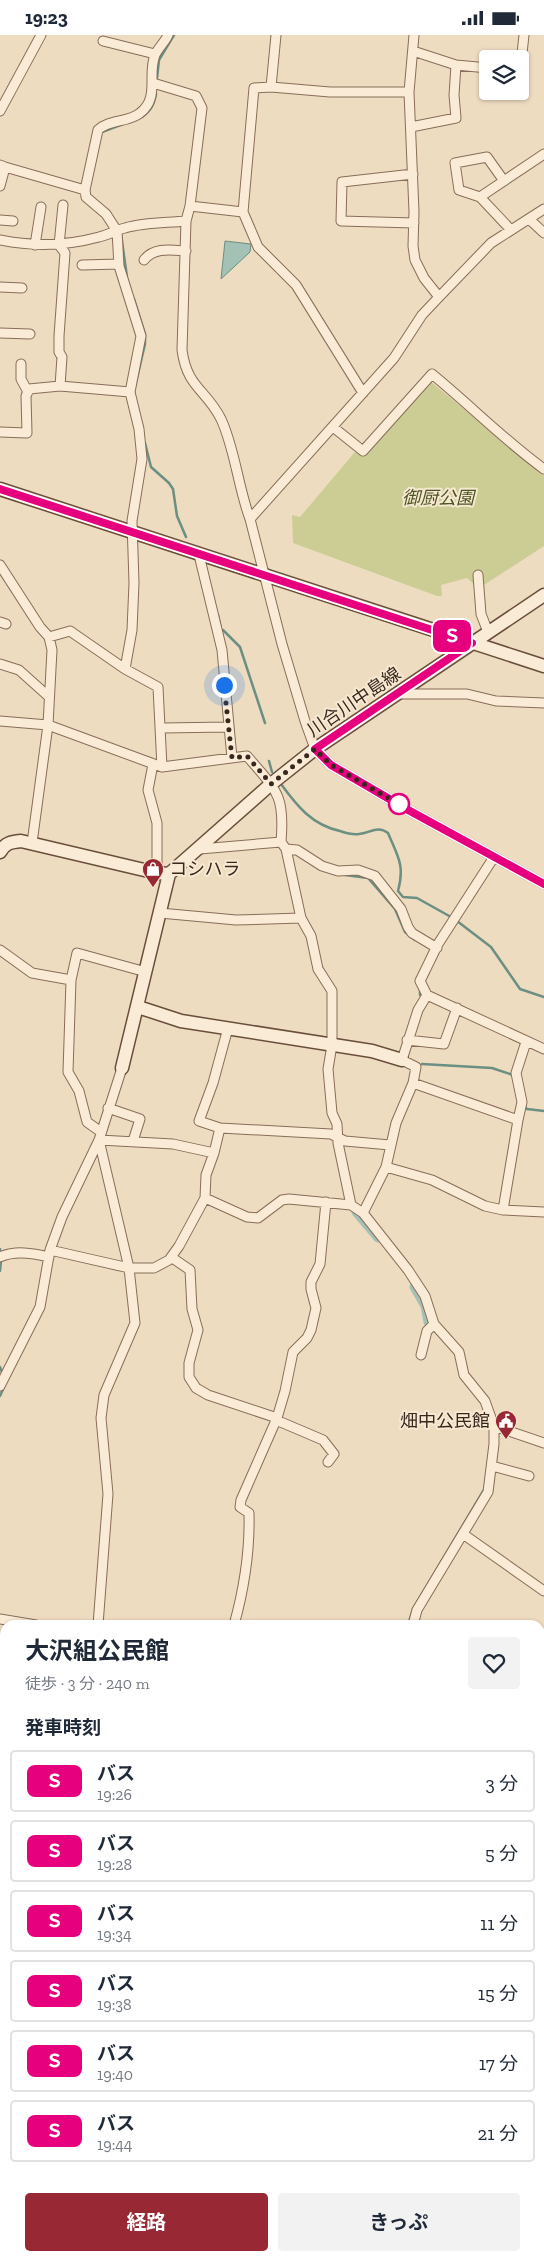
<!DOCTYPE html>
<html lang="ja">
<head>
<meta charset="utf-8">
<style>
  :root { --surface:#fff; --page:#f2f2f3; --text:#1f2937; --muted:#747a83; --line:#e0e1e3; --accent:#982834 }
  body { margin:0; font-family:"Zilla Slab","Noto Sans JP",serif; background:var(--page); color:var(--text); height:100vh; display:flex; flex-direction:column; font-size:19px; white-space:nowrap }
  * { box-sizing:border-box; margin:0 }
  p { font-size:16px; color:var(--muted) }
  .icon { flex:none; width:28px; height:28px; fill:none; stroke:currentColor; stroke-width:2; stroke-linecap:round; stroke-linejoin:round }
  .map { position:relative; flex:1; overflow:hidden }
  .panel { position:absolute; left:0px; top:1585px; width:545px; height:641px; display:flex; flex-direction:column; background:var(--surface); border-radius:15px 15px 0 0; box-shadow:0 1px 4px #0004 }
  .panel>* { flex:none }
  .badge { padding:0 10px; border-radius:8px; font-size:18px; line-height:32px }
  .fabs { position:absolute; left:479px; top:15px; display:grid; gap:10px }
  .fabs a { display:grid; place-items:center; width:50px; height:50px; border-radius:5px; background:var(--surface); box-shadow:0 1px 4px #0004; font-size:25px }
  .you { position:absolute; width:25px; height:25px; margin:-12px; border:4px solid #fff; border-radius:50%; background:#1a73e8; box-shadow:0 0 0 8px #1a73e833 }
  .map>.badge { position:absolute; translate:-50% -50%; box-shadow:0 0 0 2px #fff }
  h2 { padding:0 25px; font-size:19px; line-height:45px }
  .round { display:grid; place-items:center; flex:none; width:52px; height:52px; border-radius:5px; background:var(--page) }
  .summary { display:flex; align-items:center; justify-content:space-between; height:85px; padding:0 25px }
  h1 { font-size:24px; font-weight:700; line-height:38px }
  .action { display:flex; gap:10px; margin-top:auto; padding:10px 25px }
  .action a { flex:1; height:58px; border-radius:5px; background:var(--accent); color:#fff; font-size:20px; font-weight:700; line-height:58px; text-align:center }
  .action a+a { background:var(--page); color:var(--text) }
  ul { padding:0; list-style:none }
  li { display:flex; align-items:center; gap:15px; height:62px; margin:0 10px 8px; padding:0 15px; border:2px solid var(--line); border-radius:5px }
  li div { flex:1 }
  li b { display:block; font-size:19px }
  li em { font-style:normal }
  li .badge { min-width:55px; font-weight:700; text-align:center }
  .status { display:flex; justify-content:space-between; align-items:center; height:35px; padding:0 25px; background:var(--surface); direction:ltr }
  .status svg { height:14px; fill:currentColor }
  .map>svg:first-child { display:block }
  .green { fill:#cccc95 }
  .water { fill:#a4c1b5; stroke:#6b8f82 }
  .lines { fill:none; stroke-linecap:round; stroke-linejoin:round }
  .stream { stroke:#6b8f82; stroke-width:2.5 }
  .canal { stroke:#a4c1b5; stroke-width:9 }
  .street-casing { stroke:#886d59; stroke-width:11 }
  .secondary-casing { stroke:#6a4e3c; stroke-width:15 }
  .primary-casing { stroke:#563c2d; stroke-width:16 }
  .highway-casing { stroke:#563c2d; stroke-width:19 }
  .street { stroke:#f9ebd5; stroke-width:9 }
  .secondary { stroke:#f9ebd5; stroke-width:12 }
  .primary { stroke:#f2cd99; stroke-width:14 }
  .highway { stroke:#df9251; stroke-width:16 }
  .line-casing { stroke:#fff; stroke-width:11 }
  .line { stroke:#e6007e; stroke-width:8 }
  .walk { stroke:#38271d; stroke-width:5; stroke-dasharray:0 9 }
  .stop-dot { fill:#fff; stroke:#e6007e; stroke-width:2.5 }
  .labels { text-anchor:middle; stroke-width:4; stroke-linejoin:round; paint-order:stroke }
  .park-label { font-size:18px; font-style:italic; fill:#4d5423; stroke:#f6e8d1 }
  .street-label { font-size:18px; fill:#38271d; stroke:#f6e8d1 }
  .poi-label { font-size:18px; fill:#38271d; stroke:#f6e8d1; text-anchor:start }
</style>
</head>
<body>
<div class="status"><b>19:23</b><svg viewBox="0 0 49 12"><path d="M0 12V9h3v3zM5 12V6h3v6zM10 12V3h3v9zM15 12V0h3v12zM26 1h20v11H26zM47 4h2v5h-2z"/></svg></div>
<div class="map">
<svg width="544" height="2226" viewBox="0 0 544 2226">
  <rect width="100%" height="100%" fill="#eedcc1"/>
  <path class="green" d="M 430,346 L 544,440 L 544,511 L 484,550 L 476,551 L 467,543 L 441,550 L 442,561 L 437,561 L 293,508 L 292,480 L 300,482 L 355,417 L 363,420 Z
    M 540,2005 L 544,2005 L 544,2226 L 349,2226 L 352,2221 L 540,2221 Z"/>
  <path class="water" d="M 225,206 L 251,209 L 250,217 L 221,244 Z"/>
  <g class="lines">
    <path class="stream" d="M 157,43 L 159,25 L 174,0
      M 142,82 C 151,75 154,70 156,59
      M 102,97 L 123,89
      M 108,175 L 118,191
      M 121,199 L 127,242
      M 134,264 L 145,299 L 145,309 L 134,356
      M 145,408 L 151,432 L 169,448 L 173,454 L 177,481 L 186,502
      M 218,580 L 222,599
      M 223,595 L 240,612 L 265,688
      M 269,726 L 272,737
      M 281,749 C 297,771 312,790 340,796 C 346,798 353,800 359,799 C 370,798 378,790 388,798 C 398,822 405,830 398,856 L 403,862 L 417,863 L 451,882
      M 345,840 L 368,843 L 395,874 L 405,897 L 415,905
      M 457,886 L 491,912 L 520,954 L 544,962
      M 420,954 L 420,960
      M 422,1029 L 492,1033 L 513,1040
      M 524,1071 L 527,1074 L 544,1076
      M 0,1214 L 0,1216
      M 0,1236 L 1,1226
      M 0,1332 L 3,1340
      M 0,1361 L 4,1352
      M 408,1590 L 413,1574 L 485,1453"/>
    <path class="canal" d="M 356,1177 L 378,1203
      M 414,1252 L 425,1271 L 428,1287"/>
    <g class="street-casing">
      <path id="street" d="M 414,0 L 409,57 L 414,177 L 413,211 L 415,225 L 424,243 L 439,262
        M 103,6 L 155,19
        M 413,16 L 456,30 L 488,33
        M 520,37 L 524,0
        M 153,48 L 196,61 L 202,73 L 190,171 L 186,186 L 182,315 C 187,353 206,354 221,384 C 235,414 238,452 250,484
        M 271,52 L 276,0
        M 0,76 L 41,0
        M 411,92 L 456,83 L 454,60 L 456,30
        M 5,132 L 85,155
        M 413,139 L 342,147 L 341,186 L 414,188
        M 0,151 L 5,132 L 0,130
        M 480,162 L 459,155 L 455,128 L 487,122 L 504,146
        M 190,171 L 243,177
        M 544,174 L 491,208 L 439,262 L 422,280 L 394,323 L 250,484 L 282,609 L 305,686 L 315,714 L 331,730 L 410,776 L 544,849
        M 529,184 L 544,198
        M 0,185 L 13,186
        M 511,195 L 480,162 L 544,119
        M 0,205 C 34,212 66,211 99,202 C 108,200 116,195 125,193 C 145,187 166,188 186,186
        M 35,210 L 41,172
        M 144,225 C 154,212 171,215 186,216
        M 82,230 L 119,229
        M 0,252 L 22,253
        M 0,298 L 30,299
        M 21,329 L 21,344 L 28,357
        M 60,351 L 62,322 L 59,317 L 59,301 L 65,218 L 59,210 L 63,170
        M 363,358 L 296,250 L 258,212 L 243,177 L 254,53 L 271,52 L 330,57 L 409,57
        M 333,392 L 363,416 L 432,339 C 470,370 504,405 544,434
        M 0,397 L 27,398 L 26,361 L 29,354 L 60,351 L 130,357
        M 199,520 L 222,615 L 232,723
        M 0,530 L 40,592 L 49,602 L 52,615 L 48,690 L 32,808
        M 478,540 L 481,579 L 488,597
        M 0,587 L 6,589
        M 49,602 L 70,596 L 125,634
        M 0,629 L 19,635 L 48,661
        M 396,659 L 467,659 L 496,666 L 544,668
        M 0,686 L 48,690 L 162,732 L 247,721 C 277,756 285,760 281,807 L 286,814 L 301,883 L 311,901 L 318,934 L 332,956 L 332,1010 L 328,1034 L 332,1078 L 337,1089 L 338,1108 L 351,1170
        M 162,693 L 228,692
        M 153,729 L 148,755 L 157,788 L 157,838
        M 162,732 L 158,652 L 125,634 L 132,595 L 134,548 L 132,486 L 142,424 L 139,394 L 130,357 L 141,301 L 119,231 L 117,196 L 106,179 L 86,162 L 85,155 L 98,95 C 109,84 128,88 140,78 C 160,63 147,39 155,20 C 158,13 165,7 168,0
        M 200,814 L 281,807
        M 286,814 L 297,815 L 322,831 L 338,836 L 358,835 L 375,841 L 401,874 L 408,892 L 412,898 L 437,913
        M 494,822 L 438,909 L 420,946 L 427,960 L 544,1014
        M 160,878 L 236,885 L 301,883
        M 0,915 L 32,938 L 71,945
        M 228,993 L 213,1048 L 199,1086 L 220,1093 L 331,1099 L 345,1106 L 390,1110
        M 407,1005 L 444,1009 L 457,973
        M 526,1007 L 516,1038 L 522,1067 L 518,1085 L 503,1175 L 544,1177
        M 413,1048 L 518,1085
        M 108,1073 L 140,1084 L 133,1106
        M 101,1097 L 87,1087 L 79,1056 L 68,1037 L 71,945 L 77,918 L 146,937
        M 99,1105 L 173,1109 L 214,1118
        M 386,1132 L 432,1145 L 485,1171 L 503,1175
        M 205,1163 L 247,1182 L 258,1183 L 282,1165 L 289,1164 L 351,1170 L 363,1178 L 408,1235 L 425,1261 L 434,1289 L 459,1317 L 464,1340 L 485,1366 L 494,1391 L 494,1409 L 488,1457 L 417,1575 L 413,1590
        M 363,1178 L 386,1132 L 396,1088 L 413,1048 L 416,1032 L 402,1025 L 418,975 L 427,960
        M 50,1215 L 129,1233 L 154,1233 L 169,1225 L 179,1211 L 205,1163 L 206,1140 L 214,1118 L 220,1093
        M 0,1222 C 15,1215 33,1218 49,1222
        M 171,1222 L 190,1235 L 192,1274 L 198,1295 L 189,1328 L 189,1342 L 196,1353 L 208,1360 L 277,1383
        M 421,1320 L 427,1296 L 434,1289
        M 0,1351 L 40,1272 L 50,1215 L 62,1182 L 99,1105 L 122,1033
        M 276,1385 L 323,1405 L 334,1419 L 328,1427
        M 494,1391 L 544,1408
        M 492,1431 L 529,1441
        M 463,1499 L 544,1556
        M 0,1584 L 36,1590
        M 98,1590 L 108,1459 L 101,1383 L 104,1360 L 135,1288 L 129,1233 L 99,1105
        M 234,1590 C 244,1554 250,1515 249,1478 L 240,1472 L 241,1465 L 277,1383 L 285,1356 L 293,1317 L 307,1303 L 311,1295 L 316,1273 L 311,1254 L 311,1247 L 320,1229 L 326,1167
        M 0,1894 L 5,1894
        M 0,1932 L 5,1931
        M 0,2058 L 5,2058
        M 0,2110 L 5,2110
        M 0,2160 L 5,2160
        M 0,2209 L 5,2209
        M 244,2221 L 245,2226
        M 95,2226 L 98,2221
        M 337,2226 L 341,2221"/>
    </g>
    <g class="secondary-casing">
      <path id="secondary" d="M 0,454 L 544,631
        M 0,817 C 5,808 11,807 21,806 L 157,838 L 169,839 L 271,749 L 315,714 L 544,560
        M 138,972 L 181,986 L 372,1016 L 402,1025
        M 122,1033 L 169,839
        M 540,1984 L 544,1984
        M 540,1994 L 544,1994"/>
    </g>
    <g class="primary-casing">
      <path id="primary" d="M 0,1993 L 5,1993"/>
    </g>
    <g class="highway-casing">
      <path id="highway" d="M 540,1830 L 544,1826
        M 540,1848 L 544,1844
        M 192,2226 L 195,2221
        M 208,2226 L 212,2221"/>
    </g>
    <use href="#street" class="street"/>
    <use href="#secondary" class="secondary"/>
    <use href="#primary" class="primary"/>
    <use href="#highway" class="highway"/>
  </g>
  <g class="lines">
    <g class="line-casing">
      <path id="line" d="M 0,454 L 472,608 L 315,714 L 331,730 L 410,776 L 544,849"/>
    </g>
    <use href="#line" class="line"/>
    <path class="walk" d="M 224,650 L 232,723 L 247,721 L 271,749 L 315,714 L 331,730 L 399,769"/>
  </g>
  <defs>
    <g id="shop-pin" transform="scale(1.125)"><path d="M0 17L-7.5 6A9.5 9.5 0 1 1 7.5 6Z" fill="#982834" stroke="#f6e8d1"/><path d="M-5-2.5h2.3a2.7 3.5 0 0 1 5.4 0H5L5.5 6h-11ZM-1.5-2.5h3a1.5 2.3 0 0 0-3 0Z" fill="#fff"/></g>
    <g id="civic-pin" transform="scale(1.125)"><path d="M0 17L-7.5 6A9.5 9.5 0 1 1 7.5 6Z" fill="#982834" stroke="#f6e8d1"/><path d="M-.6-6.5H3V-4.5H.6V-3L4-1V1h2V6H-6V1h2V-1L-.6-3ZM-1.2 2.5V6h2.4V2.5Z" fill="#fff"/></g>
  </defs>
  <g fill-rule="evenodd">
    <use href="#shop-pin" x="153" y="834"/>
    <use href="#civic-pin" x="506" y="1386"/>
  </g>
  <circle class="stop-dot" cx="399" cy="769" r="10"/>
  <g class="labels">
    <g class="park-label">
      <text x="438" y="469">御厨公園</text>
    </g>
    <g class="street-label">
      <text transform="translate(354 667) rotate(-34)" y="6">川合川中島線</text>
    </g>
    <g class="poi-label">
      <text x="169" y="840">コシハラ</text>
      <text x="490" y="1392" text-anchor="end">畑中公民館</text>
    </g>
  </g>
</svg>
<div class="fabs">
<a><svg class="icon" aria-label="layers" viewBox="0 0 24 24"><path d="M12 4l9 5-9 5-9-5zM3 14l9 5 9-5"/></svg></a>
</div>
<div class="you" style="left:224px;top:650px"></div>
<b class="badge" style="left:452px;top:601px;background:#e6007e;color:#fff">Ｓ</b>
<section class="panel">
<div class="summary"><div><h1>大沢組公民館</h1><p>徒歩 · 3 分 · 240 m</p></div><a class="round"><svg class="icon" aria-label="heart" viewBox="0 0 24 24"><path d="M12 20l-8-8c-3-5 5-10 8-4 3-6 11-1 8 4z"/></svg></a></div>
<h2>発車時刻</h2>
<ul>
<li><span class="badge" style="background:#e6007e;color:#fff">Ｓ</span><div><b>バス</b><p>19:26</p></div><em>3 分</em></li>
<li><span class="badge" style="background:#e6007e;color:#fff">Ｓ</span><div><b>バス</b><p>19:28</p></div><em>5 分</em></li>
<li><span class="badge" style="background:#e6007e;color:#fff">Ｓ</span><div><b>バス</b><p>19:34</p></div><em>11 分</em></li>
<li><span class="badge" style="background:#e6007e;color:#fff">Ｓ</span><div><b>バス</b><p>19:38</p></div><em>15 分</em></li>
<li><span class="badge" style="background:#e6007e;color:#fff">Ｓ</span><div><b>バス</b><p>19:40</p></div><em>17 分</em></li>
<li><span class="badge" style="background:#e6007e;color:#fff">Ｓ</span><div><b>バス</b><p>19:44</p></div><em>21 分</em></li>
</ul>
<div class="action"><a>経路</a><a>きっぷ</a></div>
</section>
</div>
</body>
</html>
